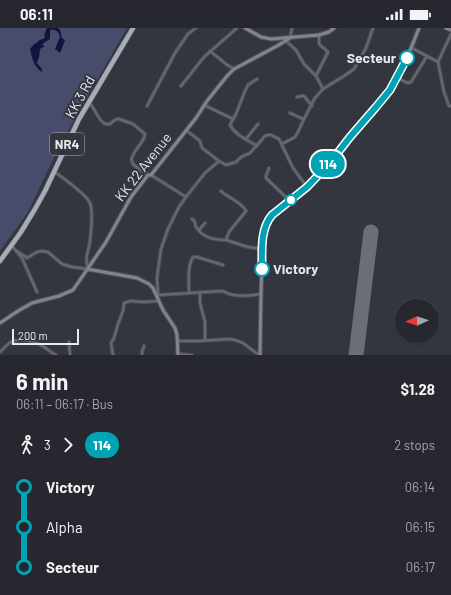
<!DOCTYPE html>
<html lang="en">
<head>
<meta charset="utf-8">
<style>
  :root { --surface:#27282f; --page:#33343b; --text:#f1f3f6; --muted:#a4a6aa; --line:#43444b }
  body { margin:0; font-family:Barlow,sans-serif; background:var(--page); color:var(--text); height:100vh; display:flex; flex-direction:column; font-size:15px; white-space:nowrap }
  * { box-sizing:border-box; margin:0 }
  p { font-size:13px; color:var(--muted) }
  .icon { flex:none; width:22px; height:22px; fill:none; stroke:currentColor; stroke-width:2; stroke-linecap:round; stroke-linejoin:round }
  .map { position:relative; height:327px; overflow:hidden }
  .sheet { display:flex; flex-direction:column; background:var(--surface); flex:1 }
  .sheet>* { flex:none }
  .badge { padding:0 8px; border-radius:13px; font-size:14px; line-height:26px }
  .needle { width:26px; rotate:267deg }
  .fabs { position:absolute; left:395px; top:271px; display:grid; gap:8px }
  .fabs a { display:grid; place-items:center; width:44px; height:44px; border-radius:50%; background:var(--surface); box-shadow:0 1px 3px #0004,0 0 0 1px var(--line); font-size:20px }
  .scale { position:absolute; left:12px; bottom:10px; width:67px; box-sizing:border-box; padding-left:4px; border:2px solid #e7e9ef; border-top:0; font-size:11px; line-height:14px; white-space:nowrap; color:#e7e9ef; -webkit-text-stroke:3px #34363f; paint-order:stroke }
  .map>.badge { position:absolute; translate:-50% -50%; box-shadow:0 0 0 2px #fff }
  .legs { display:flex; align-items:center; gap:6px; height:44px; padding:0 16px; font-size:13px }
  .legs p { margin-inline-start:auto }
  .summary { display:flex; align-items:center; justify-content:space-between; height:68px; padding:0 16px }
  h1 { font-size:22px; font-weight:700; line-height:30px }
  ul { padding:0 16px; list-style:none }
  li { display:flex; align-items:center; gap:14px; height:40px; font-size:15px }
  li i { display:grid; place-items:center; width:6px; height:100%; margin:0 5px; background:currentColor }
  li i::after { content:''; width:10px; height:10px; margin:-5px; border:3px solid; border-radius:50%; background:var(--surface) }
  li p { margin-inline-start:auto }
  li:first-child i { background:linear-gradient(#0000 50%,currentColor 0) }
  li:last-child i { background:linear-gradient(currentColor 50%,#0000 0) }
  .status { display:flex; justify-content:space-between; align-items:center; height:28px; padding:0 20px; background:var(--surface); direction:ltr }
  .status svg { height:11px; fill:currentColor }
  .map>svg:first-child { display:block }
  .green { fill:#474c6b }
  .water { fill:#141340 }
  .lines { fill:none; stroke-linecap:round; stroke-linejoin:round }
  .runway { stroke:#6c6e76; stroke-width:15 }
  .street-casing { stroke:#51535b; stroke-width:4 }
  .secondary-casing { stroke:#51535b; stroke-width:5 }
  .highway-casing { stroke:#51535b; stroke-width:6 }
  .street { stroke:#67686d; stroke-width:2 }
  .secondary { stroke:#82838b; stroke-width:3 }
  .highway { stroke:#a9abb7; stroke-width:4.5 }
  .line-1-casing { stroke:#fff; stroke-width:9 }
  .line-1 { stroke:#00a3b4; stroke-width:6 }
  .stop-1-dot { fill:#fff; stroke:#00a3b4; stroke-width:2 }
  .labels { text-anchor:middle; stroke-width:4; stroke-linejoin:round; paint-order:stroke }
  .shield { fill:#34363f; stroke:#b1b3ba; stroke-width:1 }
  .shield-label { font-size:13px; font-weight:bold; fill:#e7e9ef }
  .stop-label { font-size:14px; font-weight:bold; fill:#e7e9ef; stroke:#34363f; text-anchor:end }
  .street-label { font-size:14px; fill:#e7e9ef; stroke:#34363f }
</style>
</head>
<body>
<div class="status"><b>06:11</b><svg viewBox="0 0 49 12"><path d="M0 12V9h3v3zM5 12V6h3v6zM10 12V3h3v9zM15 12V0h3v12zM26 1h20v11H26zM47 4h2v5h-2z"/></svg></div>
<div class="map">
<svg width="451" height="327" viewBox="0 0 451 327">
  <rect width="100%" height="100%" fill="#34363f"/>
  <path class="green" d="M 0,0 L 127,0 L 61,115 L 28,184 L 0,223 Z"/>
  <path class="water" d="M 47,0 L 58,0 L 60,2 L 62,10 L 65,12 L 60,25 L 55,21 L 60,9 C 58,3 56,1 50,2 L 50,11 L 45,14 L 42,17 L 45,18 L 40,21 L 39,29 L 37,35 L 42,41 L 42,44 C 34,39 32,30 30,21 L 34,16 L 38,14 L 39,12 L 43,11 L 45,9 L 44,7 Z"/>
  <g class="lines">
    <path class="runway" d="M 356,327 L 371,204"/>
    <g class="street-casing">
      <path id="street" d="M 451,6 L 438,34 L 444,64 L 449,78 L 451,78
        M 319,7 L 319,16 L 328,24 L 316,48 L 323,61
        M 290,10 L 292,0
        M 286,13 L 296,22 L 304,36 L 316,48
        M 412,20 L 438,34
        M 210,23 L 226,36 L 234,41
        M 397,50 L 408,55 L 411,54 L 427,28
        M 257,51 L 248,57 L 245,63 L 236,86 L 230,97 C 235,107 248,112 257,118
        M 181,58 L 204,29 L 237,0
        M 297,69 L 302,68 L 304,68 L 312,78
        M 89,75 C 96,81 97,91 105,96 L 110,96 C 113,94 115,90 119,91 L 133,96 L 145,106 C 145,110 143,112 141,115 C 126,135 129,134 148,147
        M 204,77 L 233,91
        M 147,78 L 175,25 L 188,6 L 196,0
        M 290,85 L 303,91
        M 186,102 L 200,113 L 202,120 L 219,133
        M 246,111 L 258,96
        M 282,116 L 295,109 L 297,106 L 304,91 L 315,70 L 323,61 L 344,48 L 354,41 L 366,20 L 373,0
        M 269,140 L 266,148 L 266,150 L 290,173
        M 55,144 C 63,150 87,167 90,175 C 93,182 91,204 90,213 C 89,225 84,227 88,240
        M 151,147 L 186,169
        M 221,163 C 228,170 242,174 246,183 L 229,204 L 226,212 L 248,219 L 262,221
        M 192,191 C 197,194 194,195 196,199 C 203,210 214,212 226,212
        M 199,202 L 205,195
        M 12,218 L 22,230 L 37,264
        M 17,223 L 27,230 L 37,224 L 42,223 L 48,224 L 62,236 L 72,239 L 87,241
        M 189,264 C 189,252 187,239 193,229 L 197,229 L 223,237
        M 200,264 L 200,275 L 205,294 L 205,313
        M 158,267 L 157,250 L 158,242 L 161,221 L 168,201 L 179,179 L 186,169 L 205,145 L 219,133 L 226,137 L 236,134 L 241,129 L 250,125 L 265,108 L 268,107 L 271,107 L 279,111 L 293,140 L 307,159
        M 159,267 L 222,263 C 226,264 230,267 234,267 C 243,269 252,267 261,266
        M 177,313 L 199,313 L 229,311 L 235,312 L 243,315 L 259,327
        M 69,314 L 70,327
        M 0,324 C 4,320 8,315 13,313 C 20,311 33,313 39,316 C 45,319 50,324 56,327
        M 178,326 L 192,327
        M 113,327 L 111,315 L 114,310 L 118,296 L 123,283 L 124,275 L 131,273 L 142,274 L 159,273
        M 142,327 L 142,324 L 144,318"/>
    </g>
    <g class="secondary-casing">
      <path id="secondary" d="M 245,0 L 261,9 L 271,11 L 319,7 L 329,4 L 334,0
        M 446,0 L 451,2
        M 87,241 L 137,250 L 149,256 L 153,260 L 163,282 L 175,300 L 177,307 L 178,327
        M 0,295 L 18,283 L 32,275 L 59,268 L 73,262 L 106,214 L 131,169 L 148,147 L 151,147 L 196,90 L 207,73 L 227,48 L 234,41 L 277,18 L 290,10
        M 260,327 L 261,266 L 263,206 L 265,200 L 268,192 L 272,187 C 289,174 306,161 320,145 C 331,134 339,121 349,109 C 362,94 377,80 389,63 C 402,44 411,21 419,0"/>
    </g>
    <g class="highway-casing">
      <path id="highway" d="M 0,233 L 21,204 L 35,181 L 45,163 L 79,91 L 133,0"/>
    </g>
    <use href="#street" class="street"/>
    <use href="#secondary" class="secondary"/>
    <use href="#highway" class="highway"/>
  </g>
  <g class="lines">
    <g class="line-1-casing">
      <path id="line-1" d="M 262,241 C 262,223 260,201 272,187 L 307,159 L 329,136 L 350,109 L 376,79 L 390,62 L 407,30"/>
    </g>
    <use href="#line-1" class="line-1"/>
  </g>
  <g class="stop-1-dot">
    <circle cx="407" cy="30" r="7"/>
    <circle cx="291" cy="172" r="5"/>
    <circle cx="262" cy="241" r="7"/>
  </g>
  <g class="labels">
    <rect class="shield" x="50" y="105" width="34" height="22" rx="3"/>
    <g class="shield-label">
      <text x="67" y="121">NR4</text>
    </g>
    <g class="stop-label">
      <text x="396" y="35">Secteur</text>
      <text x="273" y="246" text-anchor="start">Victory</text>
    </g>
    <g class="street-label">
      <text transform="translate(80 69) rotate(-61)" y="5">KK 3 Rd</text>
      <text transform="translate(143 139) rotate(-52)" y="5">KK 22 Avenue</text>
    </g>
  </g>
</svg>
<div class="fabs">
<a><svg class="needle" viewBox="-14 -14 28 28"><path d="M0-13l5 13h-10z" fill="#e53935"/><path d="M0 13l5-13h-10z" fill="#a4a6aa"/></svg></a>
</div>
<div class="scale">200 m</div>
<b class="badge" style="left:328px;top:136px;background:#00a3b4;color:#fff">114</b>
</div>
<section class="sheet">
<div class="summary"><div><h1>6 min</h1><p>06:11 – 06:17 · Bus</p></div><b>$1.28</b></div>
<div class="legs"><svg class="icon" aria-label="walk" viewBox="0 0 24 24"><circle cx="13" cy="4" r="2"/><path d="M13 8l-2 6 4 7M11 14l-3 7M7 12l3-4h3l4 4"/></svg>3<svg class="icon" aria-label="forward" viewBox="0 0 24 24"><path d="M9 5l7 7-7 7"/></svg><b class="badge" style="background:#00a3b4;color:#fff">114</b><p>2 stops</p></div>
<ul>
<li><i style="color:#00a3b4"></i><b>Victory</b><p>06:14</p></li>
<li><i style="color:#00a3b4"></i><span>Alpha</span><p>06:15</p></li>
<li><i style="color:#00a3b4"></i><b>Secteur</b><p>06:17</p></li>
</ul>
</section>
</body>
</html>
